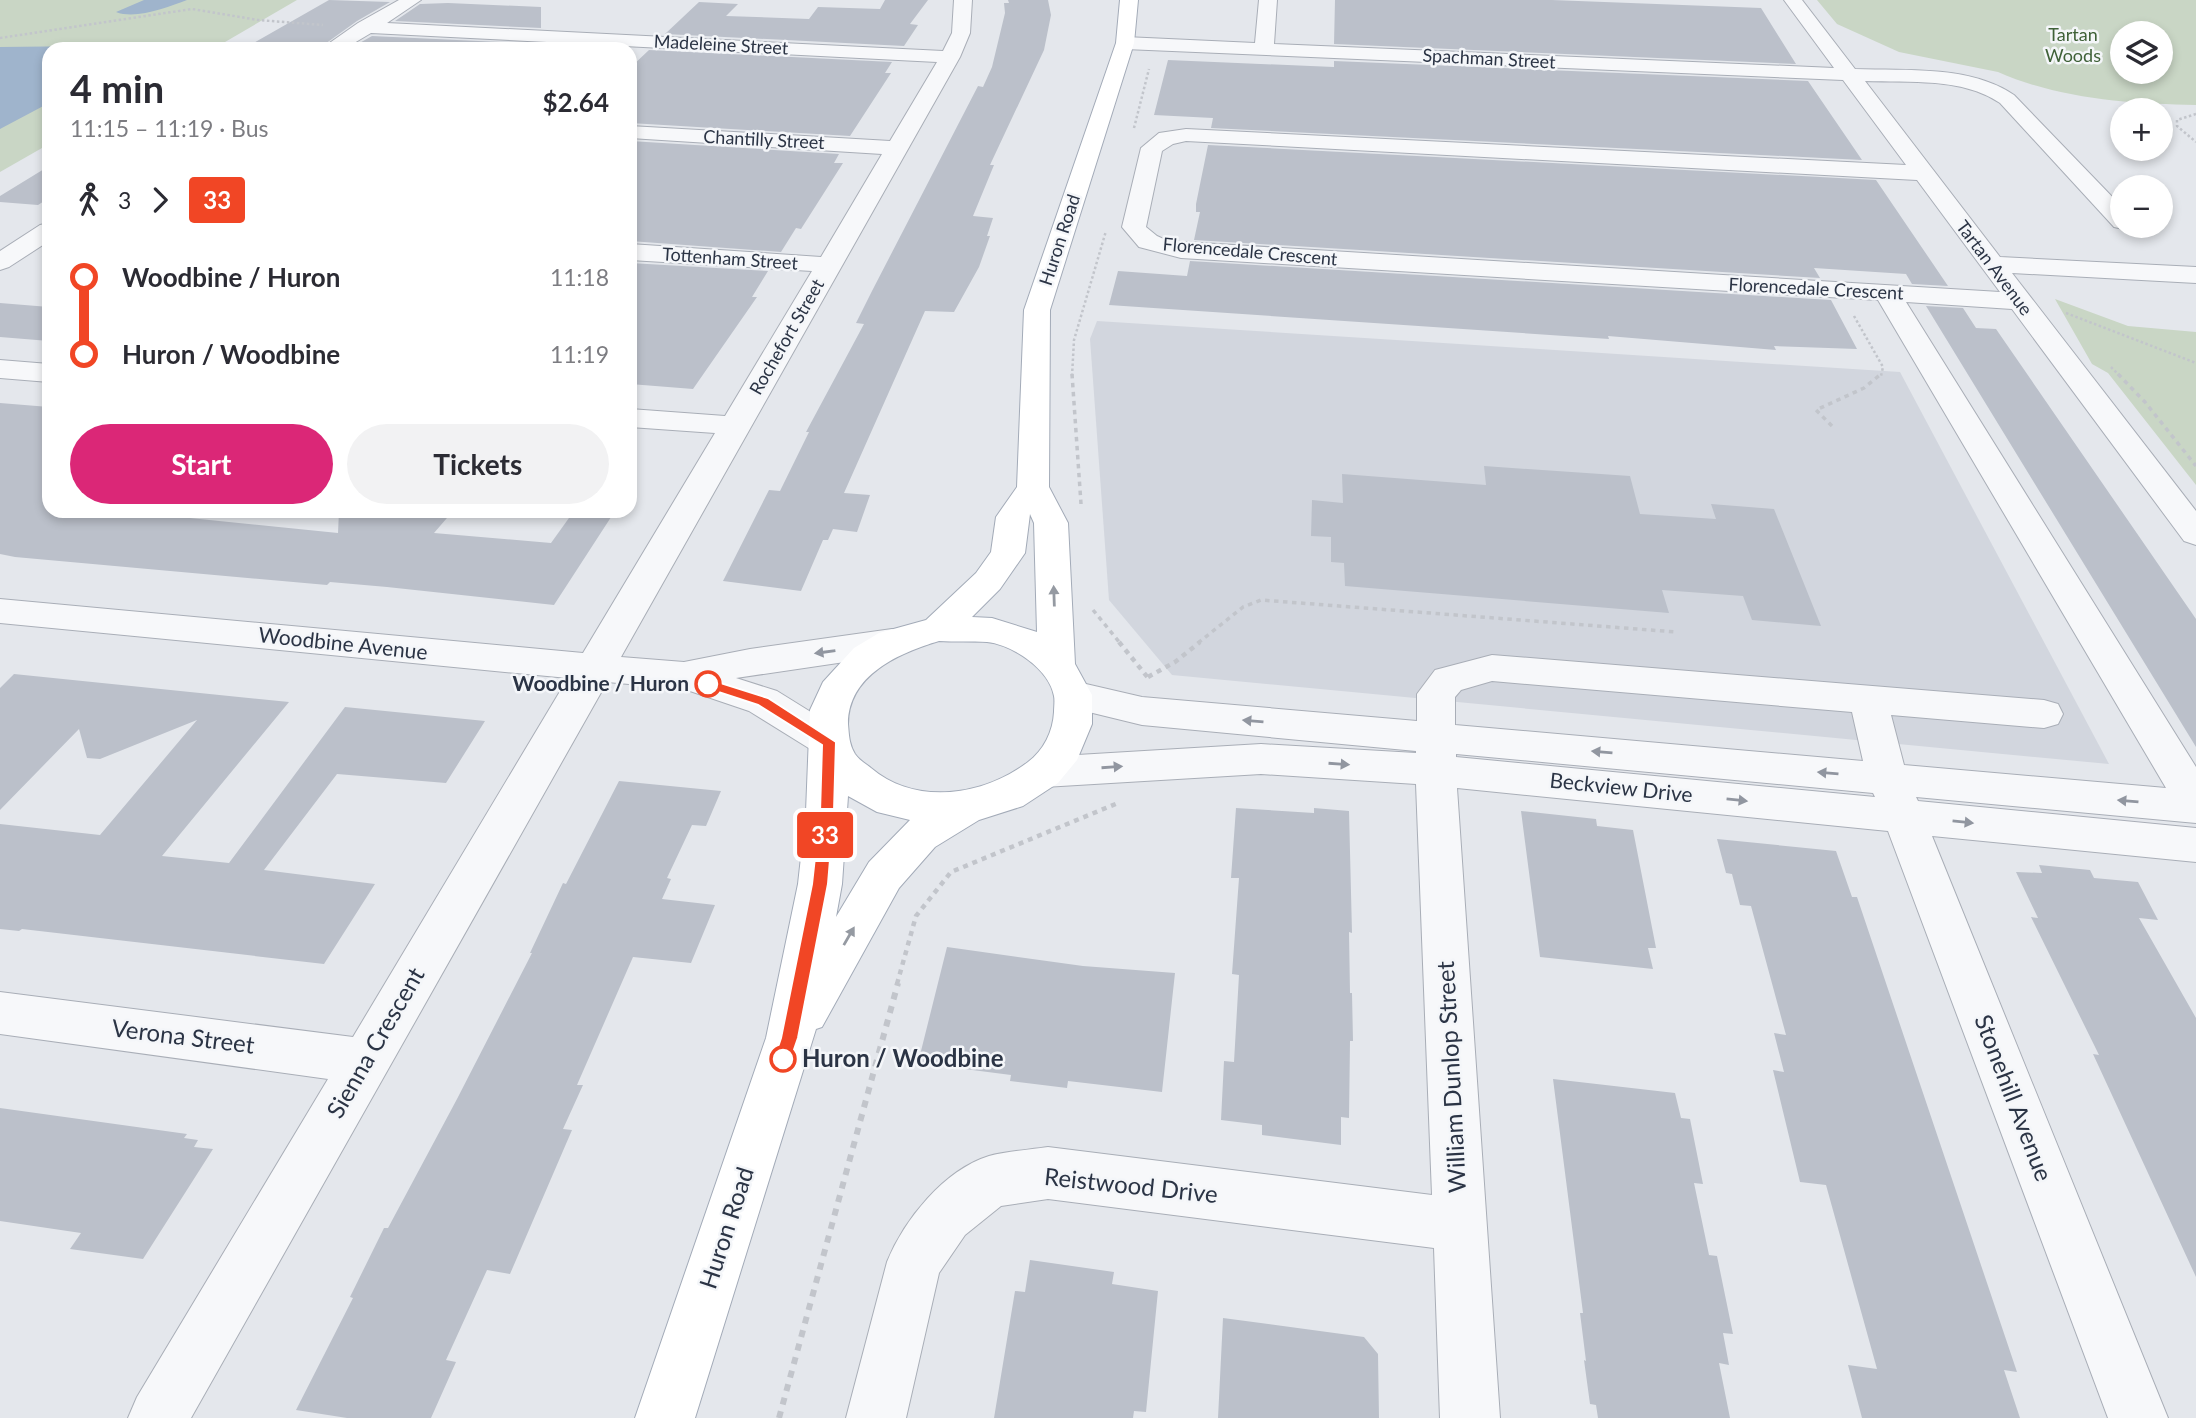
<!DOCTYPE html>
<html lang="en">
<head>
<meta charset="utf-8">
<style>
  :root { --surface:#fff; --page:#f2f2f3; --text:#2b2b33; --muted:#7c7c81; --accent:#db2777 }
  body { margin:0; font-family:Lato,sans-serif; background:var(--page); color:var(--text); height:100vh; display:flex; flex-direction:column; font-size:26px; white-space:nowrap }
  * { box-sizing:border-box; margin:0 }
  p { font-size:23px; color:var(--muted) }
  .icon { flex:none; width:38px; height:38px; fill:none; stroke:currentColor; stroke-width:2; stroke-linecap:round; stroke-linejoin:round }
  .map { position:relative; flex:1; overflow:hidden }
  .side { position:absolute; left:42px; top:42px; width:595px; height:476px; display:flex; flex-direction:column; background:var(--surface); border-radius:21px; box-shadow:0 4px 10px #0003 }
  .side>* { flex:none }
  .badge { padding:0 14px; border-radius:5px; font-size:24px; line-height:46px }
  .controls { position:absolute; left:2110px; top:21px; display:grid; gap:14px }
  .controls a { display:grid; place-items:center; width:63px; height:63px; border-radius:50%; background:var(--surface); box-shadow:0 4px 10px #0003; font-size:35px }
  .map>.badge { position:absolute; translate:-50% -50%; box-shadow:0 0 0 4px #fff }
  .legs { display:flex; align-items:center; gap:10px; height:77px; padding:0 28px; font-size:23px }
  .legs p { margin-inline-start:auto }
  .headline { display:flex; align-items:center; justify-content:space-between; height:119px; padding:0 28px }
  h1 { font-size:38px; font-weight:700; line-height:52px }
  .button { display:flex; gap:14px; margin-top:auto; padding:14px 28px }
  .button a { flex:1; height:80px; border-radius:42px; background:var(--accent); color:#fff; font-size:28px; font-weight:700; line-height:80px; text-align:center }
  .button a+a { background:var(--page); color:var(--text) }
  ul { padding:0 28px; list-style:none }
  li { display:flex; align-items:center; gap:24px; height:77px; font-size:26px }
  li i { display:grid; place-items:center; width:10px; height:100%; margin:0 9px; background:currentColor }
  li i::after { content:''; width:18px; height:18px; margin:-9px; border:5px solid; border-radius:50%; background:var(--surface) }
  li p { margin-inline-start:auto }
  li:first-child i { background:linear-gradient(#0000 50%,currentColor 0) }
  li:last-child i { background:linear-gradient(currentColor 50%,#0000 0) }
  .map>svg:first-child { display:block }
  .built { fill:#d2d6de }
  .green { fill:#c9d6c5; fill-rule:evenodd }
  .water { fill:#9fb4cc }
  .building { fill:#bbc0ca }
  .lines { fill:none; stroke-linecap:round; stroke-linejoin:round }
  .minor-casing { stroke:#a9aeb7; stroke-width:2 }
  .major-casing { stroke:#a3abb8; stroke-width:2 }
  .path-far3 { stroke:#c2c5cb; stroke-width:2.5; stroke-dasharray:2.5 2.5; stroke-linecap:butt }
  .path-far2 { stroke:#c2c5cb; stroke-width:3.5; stroke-dasharray:4.5 4.5; stroke-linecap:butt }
  .path-far1 { stroke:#c2c5cb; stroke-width:4.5; stroke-dasharray:5 5; stroke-linecap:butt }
  .path { stroke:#c2c5cb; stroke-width:6; stroke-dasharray:7 7; stroke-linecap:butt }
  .minor { fill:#f7f8fa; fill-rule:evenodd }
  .major { fill:#fff; fill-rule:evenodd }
  .oneway { fill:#959aa2 }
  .oneway2 { fill:#9196a0 }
  .line-1 { fill:#f14625; stroke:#fff; stroke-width:2 }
  .stop-1-dot { fill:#fff; stroke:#f14625; stroke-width:3.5 }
  .labels { text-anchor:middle; stroke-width:5; stroke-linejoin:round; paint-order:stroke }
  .far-park-label { font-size:18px; fill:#3f6138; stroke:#f4f6f9 }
  .far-street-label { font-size:18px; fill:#2b3445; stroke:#f4f6f9 }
  .street-label { font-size:21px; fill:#2b3445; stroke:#f4f6f9 }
  .stop-label { font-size:21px; font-weight:bold; fill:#2b3445; stroke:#f4f6f9; text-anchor:end }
  .near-street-label { font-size:24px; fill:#2b3445; stroke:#f4f6f9 }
  .near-stop-label { font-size:24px; font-weight:bold; fill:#2b3445; stroke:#f4f6f9; text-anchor:start }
</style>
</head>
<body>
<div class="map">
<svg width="2196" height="1418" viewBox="0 0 2196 1418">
  <rect width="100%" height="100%" fill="#e4e7ec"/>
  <path class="built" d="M 1097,321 L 1900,372 L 2109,764 L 1172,675 L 1109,600 L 1090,339 Z"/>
  <path class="green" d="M 0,0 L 297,0 L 213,49 L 49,49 L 49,144 L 0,172 Z
    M 1817,0 L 2196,0 L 2196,105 C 2130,104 2059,99 1998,72 L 1899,52 L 1837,24 ZM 2123,33 L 2161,33 L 2161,72 L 2123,72 Z
    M 2055,299 L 2128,326 L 2196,332 L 2196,485 L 2108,373 L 2092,364 Z"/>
  <path class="water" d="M 144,0 L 187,0 C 168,7 136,20 116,12 Z
    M 93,46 L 112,49 L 49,49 L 49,103 L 0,129 L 0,47 Z"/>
  <path class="building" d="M 329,0 L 390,2 L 357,21 L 318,49 L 243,49 Z
    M 885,0 L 928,0 L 910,24 L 918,25 L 904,46 L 665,34 L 699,2 L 738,4 L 726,16 L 809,19 L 818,7 L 880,9 Z
    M 1008,0 L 1048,0 L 1051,15 L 1044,50 L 990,165 L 994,165 L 973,216 L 993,218 L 987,236 L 990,236 L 979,267 L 954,312 L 925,311 L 844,493 L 870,495 L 857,532 L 833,529 L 828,540 L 823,540 L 801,591 L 723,581 L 769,490 L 780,491 L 809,432 L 806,432 L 864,324 L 856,323 L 872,291 L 978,86 L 983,87 L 992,67 L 1005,13 L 1004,3 L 1009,3 Z
    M 1335,0 L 1552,0 L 1761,8 L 1796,64 L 1334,44 Z
    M 448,3 L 541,7 L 541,28 L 395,21 L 420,4 Z
    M 372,36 L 540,44 L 540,49 L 349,49 Z
    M 649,50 L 892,62 L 885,73 L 891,73 L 850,136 L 630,123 L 630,68 Z
    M 1168,60 L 1334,67 L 1334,61 L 1808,81 L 1862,160 L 1211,128 L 1213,118 L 1154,115 Z
    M 630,141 L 839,154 L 834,163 L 843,163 L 801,229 L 796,228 L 781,252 L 630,241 Z
    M 1208,145 L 1876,180 L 1948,286 L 1912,284 L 1906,274 L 1814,268 L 1820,278 L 1194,240 L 1200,212 L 1196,212 L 1196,204 Z
    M 49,166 L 49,198 L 38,205 L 0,202 L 0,196 Z
    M 1190,261 L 1831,300 L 1857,349 L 1774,346 L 1776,350 L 1608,336 L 1609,339 L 1109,305 L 1118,271 L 1187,276 Z
    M 630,263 L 768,271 L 752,297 L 757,297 L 693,389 L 630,384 Z
    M 0,303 L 49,307 L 49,341 L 0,337 Z
    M 1926,306 L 1963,308 L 1976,328 L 1996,329 L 2196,619 L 2196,747 Z
    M 0,403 L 49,407 L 49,511 L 121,511 L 338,533 L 339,511 L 453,511 L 434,533 L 551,543 L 574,511 L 615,511 L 554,605 L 387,587 L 330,582 L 327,585 L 15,557 L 0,554 Z
    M 1484,466 L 1630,476 L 1640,514 L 1716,519 L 1711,504 L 1774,509 L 1821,626 L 1752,620 L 1743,596 L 1662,590 L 1669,613 L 1345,586 L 1344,563 L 1331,562 L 1331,537 L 1311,536 L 1312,500 L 1343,503 L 1342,474 L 1486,485 Z
    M 14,674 L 289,702 L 162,856 L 229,863 L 345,707 L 485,721 L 446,783 L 337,774 L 264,870 L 375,884 L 324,964 L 22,929 L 19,931 L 0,929 L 0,824 L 100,835 L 197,720 L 100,759 L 87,758 L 79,729 L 0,810 L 0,688 Z
    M 619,781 L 721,791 L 706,826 L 692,825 L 667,878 L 671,879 L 662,899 L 715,905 L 691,963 L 633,957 L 577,1085 L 583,1085 L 563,1129 L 572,1130 L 510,1274 L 487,1270 L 446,1360 L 456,1362 L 431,1418 L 347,1418 L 296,1410 L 353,1298 L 350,1297 L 384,1228 L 388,1228 L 457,1099 L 532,953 L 530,953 L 563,883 L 566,884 Z
    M 1236,808 L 1314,813 L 1314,808 L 1349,811 L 1352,933 L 1349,932 L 1350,993 L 1352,993 L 1353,1041 L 1350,1041 L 1349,1118 L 1341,1117 L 1341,1145 L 1262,1135 L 1262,1125 L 1221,1120 L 1224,1061 L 1234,1062 L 1239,975 L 1232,974 L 1239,878 L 1231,878 Z
    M 1521,811 L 1596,819 L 1597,826 L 1633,830 L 1656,948 L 1648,948 L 1653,969 L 1540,957 Z
    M 1717,839 L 1836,851 L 1852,897 L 1857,897 L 2017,1372 L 2004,1370 L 2020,1418 L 1862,1418 L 1848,1365 L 1877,1369 L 1826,1185 L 1800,1182 L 1773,1070 L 1784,1072 L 1774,1033 L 1786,1035 L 1751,906 L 1740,905 L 1732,874 L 1726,873 Z
    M 2039,865 L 2090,870 L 2094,878 L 2138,882 L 2158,920 L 2139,918 L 2196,1018 L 2196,1277 L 2093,1054 L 2099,1055 L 2031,917 L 2038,918 L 2016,872 L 2042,873 Z
    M 947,947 L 1083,966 L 1175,973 L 1162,1092 L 1068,1081 L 1067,1088 L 1010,1081 L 1011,1075 L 918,1063 Z
    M 1553,1079 L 1675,1093 L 1681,1118 L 1690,1119 L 1703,1184 L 1694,1183 L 1709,1255 L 1717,1256 L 1733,1334 L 1723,1333 L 1729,1365 L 1719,1363 L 1730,1418 L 1598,1418 L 1596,1405 L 1590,1404 L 1584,1360 L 1586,1361 L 1580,1313 L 1583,1313 Z
    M 0,1108 L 187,1134 L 184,1138 L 198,1140 L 194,1147 L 213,1149 L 143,1259 L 70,1249 L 81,1233 L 0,1221 Z
    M 1030,1260 L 1114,1272 L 1112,1284 L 1158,1291 L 1146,1412 L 1134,1411 L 1133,1418 L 994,1418 L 1015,1291 L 1025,1292 Z
    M 1223,1318 L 1364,1337 L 1378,1354 L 1379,1418 L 1218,1418 Z"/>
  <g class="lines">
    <g class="minor-casing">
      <path id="minor" d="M 399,0 L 421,0 L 387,23 L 943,51 L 952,33 L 954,0 L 972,0 L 970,33 L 960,57 L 621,657 L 684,662 L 750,649 L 892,629 L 905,633 L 910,642 L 905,651 L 892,655 L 736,678 L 777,691 L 843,732 L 849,742 L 843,752 L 829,757 L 815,752 L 749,711 L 684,689 L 607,682 L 191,1418 L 128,1418 L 137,1397 L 328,1079 L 0,1034 L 0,992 L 353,1037 L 568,678 L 0,623 L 0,599 L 583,653 L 715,433 L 630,427 L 630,409 L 725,416 L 812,271 L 630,260 L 630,244 L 821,257 L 882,154 L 630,138 L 630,126 L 890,141 L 937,62 L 371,33 L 344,49 L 321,49 L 358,23 Z
        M 1259,0 L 1277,0 L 1274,44 L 1834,68 L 1784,0 L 1802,0 L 1855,69 C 1907,71 1970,65 2014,95 L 2123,208 L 2123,226 L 2133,226 L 2123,229 L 2114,227 L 2000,103 C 1962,77 1909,83 1865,81 L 2000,257 L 2196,267 L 2196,283 L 2012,273 L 2196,511 L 2196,545 L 2184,541 L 2012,309 L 1906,302 L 2196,767 L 2196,823 L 1916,797 L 1918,801 L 2196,828 L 2196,862 L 1932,836 L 2168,1418 L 2108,1418 L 1888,831 L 1457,788 L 1500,1418 L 1440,1418 L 1434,1248 L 1048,1199 L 1001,1206 L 965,1235 L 939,1273 L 906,1418 L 846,1418 L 887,1262 C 904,1220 944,1170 989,1156 C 1008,1151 1029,1150 1048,1147 L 1432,1195 L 1416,784 L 1261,774 L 1044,787 L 1030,783 L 1024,772 L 1030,761 L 1044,757 L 1261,744 L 1416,753 L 1416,751 L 1142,725 L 1060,705 L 1054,695 L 1060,685 L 1073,681 L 1142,697 L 1417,721 L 1417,694 L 1435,670 L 1492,655 L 2044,700 L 2058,704 L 2063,714 L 2058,724 L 2044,728 L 1891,715 L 1904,765 L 2166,788 L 1878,300 L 1181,258 L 1139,247 L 1122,227 L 1141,148 L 1159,133 L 1186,129 L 1906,165 L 1843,80 L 1125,49 L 1116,43 L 1125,37 L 1255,43 ZM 1186,141 L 1917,180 L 2000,292 L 1168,241 L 1157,236 L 1146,227 L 1162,151 L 1173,144 ZM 1492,681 L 1852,712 L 1863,761 L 1455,725 L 1455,697 L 1461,690 ZM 1456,754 L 1873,793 L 1875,797 L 1456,757 Z
        M 49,223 L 49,241 L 9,267 L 0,270 L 0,251 L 40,225 Z
        M 0,360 L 49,364 L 49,382 L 0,378 Z"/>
    </g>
    <g class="major-casing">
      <path id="major" d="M 1120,0 L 1138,0 L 1134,43 L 1050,310 L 1049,487 L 1068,523 L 1075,664 L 1092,695 L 1092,724 L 1077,760 L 1058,783 L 1023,806 L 979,820 L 935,847 L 899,888 L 822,1027 L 816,1029 L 695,1418 L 635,1418 L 766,1038 L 798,884 L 806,812 L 810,710 L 823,682 L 854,648 L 879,633 L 926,620 L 976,573 L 991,552 L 996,517 L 1017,487 L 1024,310 L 1116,43 ZM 1030,514 L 1034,523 L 1037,632 L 992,618 L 972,617 L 1000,589 L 1025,553 ZM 939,641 C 955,642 971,641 987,642 C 1013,645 1049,669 1054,696 C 1055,701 1054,707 1054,712 C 1053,731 1044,750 1028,762 C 983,796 916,806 871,768 C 866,764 859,760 855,754 C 849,744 849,735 848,724 C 848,675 899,653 939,641 ZM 848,796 L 877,812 L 910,820 L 869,862 L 836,917 L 842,884 Z"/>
    </g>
    <path class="path-far3" d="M 0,38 L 192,9 L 258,20 L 323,25
      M 2196,114 L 2177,120 L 2177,126 L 2196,142
      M 1134,128 L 1149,69
      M 2066,313 L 2196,363
      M 1854,316 L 1883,367 L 1881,376
      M 2111,367 L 2120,376
      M 1072,376 L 1074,340 L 1106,231"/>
    <path class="path-far2" d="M 1072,374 L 1081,504
      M 2118,374 L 2145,402 L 2196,466
      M 1832,426 L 1816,410 L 1864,388 L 1881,374
      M 1093,610 L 1120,643
      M 1198,643 L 1243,607 L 1261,600 L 1676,632"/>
    <path class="path-far1" d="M 1119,642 L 1149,679
      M 1148,677 L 1175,662 L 1200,642
      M 897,984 L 916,916 L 951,872 L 1118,803"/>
    <path class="path" d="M 779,1418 L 898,983"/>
    <use href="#minor" class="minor"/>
    <use href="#major" class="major"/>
  </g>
  <defs><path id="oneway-solid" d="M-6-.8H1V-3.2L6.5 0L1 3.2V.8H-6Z" transform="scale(1.75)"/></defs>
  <g class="oneway">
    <use href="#oneway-solid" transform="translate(1054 596) rotate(-92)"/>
    <use href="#oneway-solid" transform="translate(849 936) rotate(-60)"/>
  </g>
  <g class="oneway2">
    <use href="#oneway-solid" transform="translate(825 652) rotate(172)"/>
    <use href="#oneway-solid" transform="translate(1253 721) rotate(-175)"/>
    <use href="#oneway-solid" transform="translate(1602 752) rotate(-175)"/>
    <use href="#oneway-solid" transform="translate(1339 764) rotate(4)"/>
    <use href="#oneway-solid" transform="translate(1112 767) rotate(-4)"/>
    <use href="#oneway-solid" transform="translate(1828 773) rotate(-175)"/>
    <use href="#oneway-solid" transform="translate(1737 800) rotate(6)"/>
    <use href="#oneway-solid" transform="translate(2128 801) rotate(-175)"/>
    <use href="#oneway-solid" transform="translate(1963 822) rotate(6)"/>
  </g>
  <path class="line-1" d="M 708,679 L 768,698 L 836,742 L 834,812 L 828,884 L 798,1038 L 789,1064 L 783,1067 L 777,1064 L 774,1059 L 781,1038 L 812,884 L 820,812 L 822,745 L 758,705 L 703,687 L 703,681 Z"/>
  <g class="stop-1-dot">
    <circle cx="708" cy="684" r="12"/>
    <circle cx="783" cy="1059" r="12"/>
  </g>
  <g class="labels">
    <g class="far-park-label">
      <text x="2073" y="41">Tartan<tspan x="2073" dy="21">Woods</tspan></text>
    </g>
    <g class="far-street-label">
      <text transform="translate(721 45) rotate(3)" y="6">Madeleine Street</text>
      <text transform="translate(1489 59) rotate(3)" y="6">Spachman Street</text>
      <text transform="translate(764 140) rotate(3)" y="6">Chantilly Street</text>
      <text transform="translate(1060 240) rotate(-72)" y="6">Huron Road</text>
      <text transform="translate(1250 252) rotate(5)" y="6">Florencedale Crescent</text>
      <text transform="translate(730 259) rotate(4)" y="6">Tottenham Street</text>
      <text transform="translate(1994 268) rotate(53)" y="6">Tartan Avenue</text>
      <text transform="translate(1816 289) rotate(3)" y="6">Florencedale Crescent</text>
      <text transform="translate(787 337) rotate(-60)" y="6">Rochefort Street</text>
    </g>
    <g class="street-label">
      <text transform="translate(343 644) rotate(6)" y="7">Woodbine Avenue</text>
      <text transform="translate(1621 788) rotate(6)" y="7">Beckview Drive</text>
    </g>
    <g class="stop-label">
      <text x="689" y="691">Woodbine / Huron</text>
    </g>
    <g class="near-street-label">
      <text transform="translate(183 1037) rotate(7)" y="8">Verona Street</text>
      <text transform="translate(376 1043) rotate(-60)" y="8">Sienna Crescent</text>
      <text transform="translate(1452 1077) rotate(-93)" y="8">William Dunlop Street</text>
      <text transform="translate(2013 1098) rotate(69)" y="8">Stonehill Avenue</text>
      <text transform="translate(1131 1186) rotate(6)" y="8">Reistwood Drive</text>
      <text transform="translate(727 1228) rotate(-72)" y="8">Huron Road</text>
    </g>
    <g class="near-stop-label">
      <text x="802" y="1067">Huron / Woodbine</text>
    </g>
  </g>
</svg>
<div class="controls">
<a><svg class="icon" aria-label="layers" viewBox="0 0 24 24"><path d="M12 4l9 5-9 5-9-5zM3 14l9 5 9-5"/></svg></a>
<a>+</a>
<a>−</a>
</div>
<b class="badge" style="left:825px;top:835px;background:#f14625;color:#fff">33</b>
<section class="side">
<div class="headline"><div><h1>4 min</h1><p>11:15 – 11:19 · Bus</p></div><b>$2.64</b></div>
<div class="legs"><svg class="icon" aria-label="walk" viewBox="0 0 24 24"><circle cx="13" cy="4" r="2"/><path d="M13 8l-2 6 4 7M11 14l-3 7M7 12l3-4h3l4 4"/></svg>3<svg class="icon" aria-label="forward" viewBox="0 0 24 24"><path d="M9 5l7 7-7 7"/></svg><b class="badge" style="background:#f14625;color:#fff">33</b></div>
<ul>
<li><i style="color:#f14625"></i><b>Woodbine / Huron</b><p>11:18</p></li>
<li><i style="color:#f14625"></i><b>Huron / Woodbine</b><p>11:19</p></li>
</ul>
<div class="button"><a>Start</a><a>Tickets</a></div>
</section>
</div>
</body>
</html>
